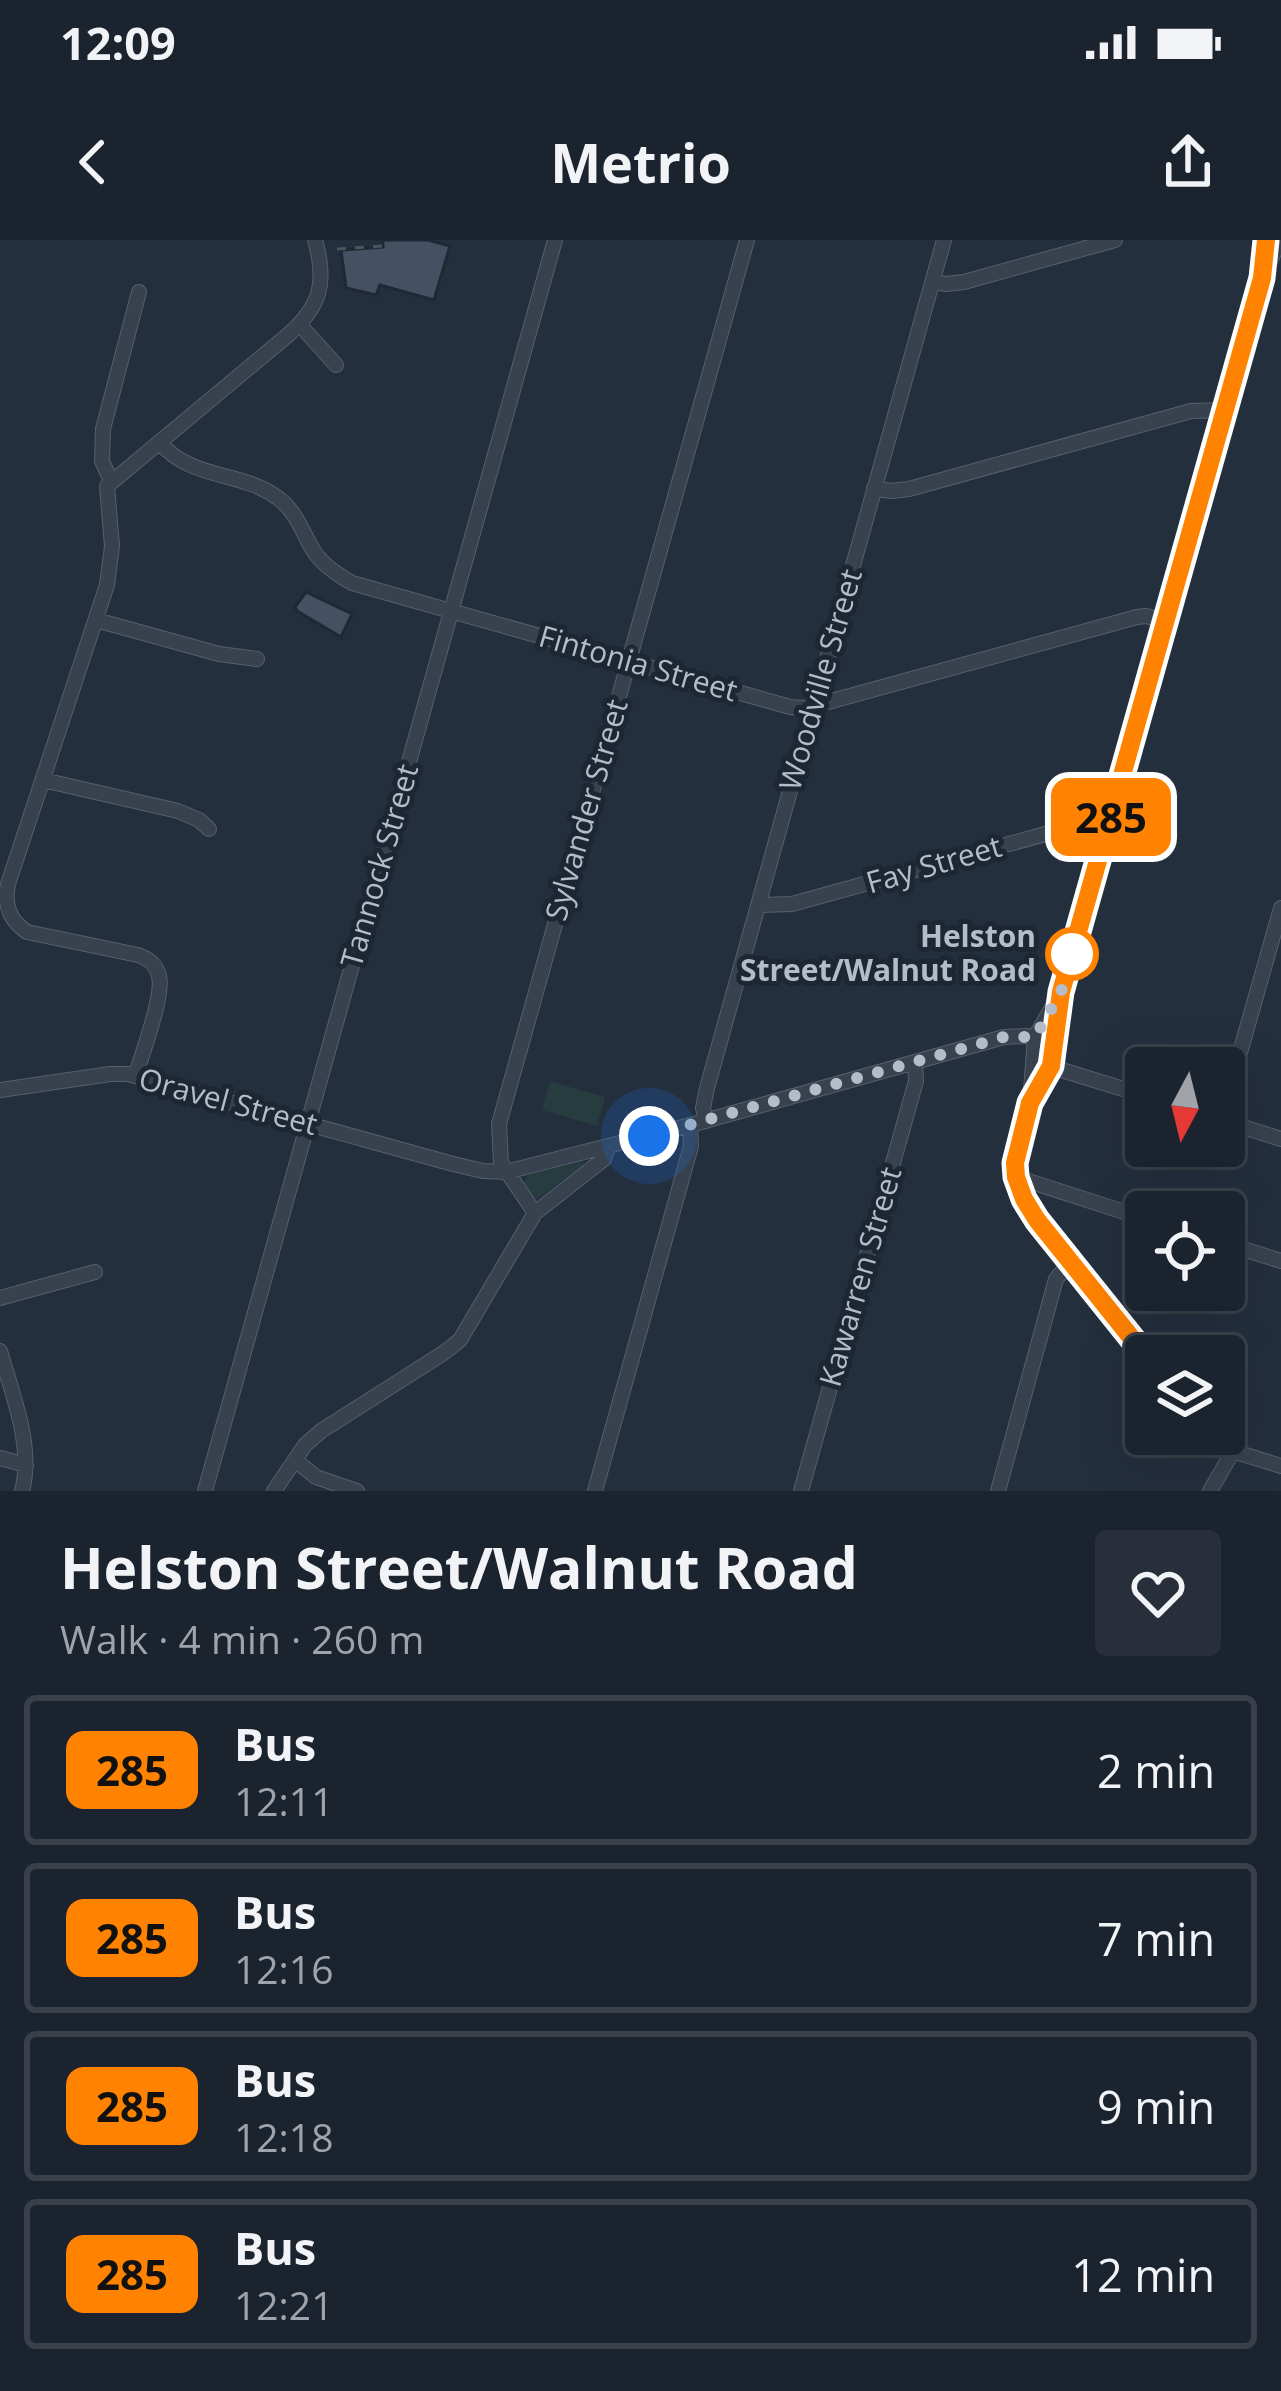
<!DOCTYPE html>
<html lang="en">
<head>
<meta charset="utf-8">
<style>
  :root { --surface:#1b232e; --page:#282f3a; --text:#f1f3f6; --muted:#a0a4aa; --line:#39404a }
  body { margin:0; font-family:"Open Sans",sans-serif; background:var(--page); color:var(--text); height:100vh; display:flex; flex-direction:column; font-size:45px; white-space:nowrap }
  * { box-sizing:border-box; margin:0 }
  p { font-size:39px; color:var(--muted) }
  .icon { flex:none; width:66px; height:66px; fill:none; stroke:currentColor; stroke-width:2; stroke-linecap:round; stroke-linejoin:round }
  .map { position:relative; height:1251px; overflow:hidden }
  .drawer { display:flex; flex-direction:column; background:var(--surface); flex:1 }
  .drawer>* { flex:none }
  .badge { padding:0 24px; border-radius:18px; font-size:42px; line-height:78px }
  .needle { width:78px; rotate:187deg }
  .buttons { position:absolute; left:1125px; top:807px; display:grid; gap:24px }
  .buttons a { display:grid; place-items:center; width:120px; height:120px; border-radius:12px; background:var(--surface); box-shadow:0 12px 48px #0002,0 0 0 3px var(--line); font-size:60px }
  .you { position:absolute; width:60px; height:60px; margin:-30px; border:9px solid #fff; border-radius:50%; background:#1a73e8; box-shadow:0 0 0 18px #1a73e833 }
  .map>.badge { position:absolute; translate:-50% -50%; box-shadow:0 0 0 6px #fff }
  .round { display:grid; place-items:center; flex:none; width:126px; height:126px; border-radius:12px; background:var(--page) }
  .headline { display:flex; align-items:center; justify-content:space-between; height:204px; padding:0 60px }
  h1 { font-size:57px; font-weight:700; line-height:90px }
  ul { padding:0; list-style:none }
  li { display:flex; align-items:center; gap:36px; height:150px; margin:0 24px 18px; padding:0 36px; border:6px solid var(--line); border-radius:12px }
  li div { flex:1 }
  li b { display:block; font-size:45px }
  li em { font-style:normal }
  li .badge { min-width:132px; font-weight:700; text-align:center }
  .status { display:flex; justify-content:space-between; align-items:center; height:84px; padding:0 60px; background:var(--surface); direction:ltr }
  .status svg { height:33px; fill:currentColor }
  header { display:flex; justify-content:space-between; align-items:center; height:156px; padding:0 60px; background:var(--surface); font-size:54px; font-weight:700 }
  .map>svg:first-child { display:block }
  .green { fill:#263c3f }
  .building { fill:#455162; stroke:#1f2835; stroke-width:3 }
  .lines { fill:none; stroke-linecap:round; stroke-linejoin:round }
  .minor-casing { stroke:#565f6c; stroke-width:16 }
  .path { stroke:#44595c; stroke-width:3; stroke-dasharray:9 9; stroke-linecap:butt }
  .minor { stroke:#38414e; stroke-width:14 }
  .line-casing { stroke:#fff; stroke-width:27 }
  .line { stroke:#ff8200; stroke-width:18 }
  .walk { stroke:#b4bcc9; stroke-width:12; stroke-dasharray:0 21.6 }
  .stop-dot { fill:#fff; stroke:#ff8200; stroke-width:6 }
  .labels { text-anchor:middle; stroke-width:10; stroke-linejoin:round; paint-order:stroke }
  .street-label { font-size:30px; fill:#b4bcc9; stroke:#1d2633 }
  .stop-label { font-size:30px; font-weight:bold; fill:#b4bcc9; stroke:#1d2633; text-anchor:end }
</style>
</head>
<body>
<div class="status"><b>12:09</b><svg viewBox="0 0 49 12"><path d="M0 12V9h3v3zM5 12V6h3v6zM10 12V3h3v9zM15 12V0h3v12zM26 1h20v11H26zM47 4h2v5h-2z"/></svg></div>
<header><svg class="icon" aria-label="back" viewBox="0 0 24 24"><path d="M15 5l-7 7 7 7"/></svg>Metrio<svg class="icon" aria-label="share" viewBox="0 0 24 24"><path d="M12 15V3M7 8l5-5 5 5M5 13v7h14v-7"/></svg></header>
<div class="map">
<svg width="1281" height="1251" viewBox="0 0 1281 1251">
  <rect width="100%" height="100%" fill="#242f3e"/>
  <path class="green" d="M 550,841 L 605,857 L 597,886 L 542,870 Z
    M 579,922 L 584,922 L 584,925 L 537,959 L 524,949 L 523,943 L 528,935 Z"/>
  <path class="building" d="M 383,0 L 428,0 L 450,6 L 434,60 L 380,45 L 376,55 L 346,48 L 341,10 L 383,7 Z
    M 306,352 L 352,374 L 341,397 L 297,371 L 295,367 Z"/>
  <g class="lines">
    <g class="minor-casing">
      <path id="minor" d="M 1262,27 L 1266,0
        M 933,42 L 946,44 L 964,42 L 1115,0
        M 300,85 L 336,125
        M 159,202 C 193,241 240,230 278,258 C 298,273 302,293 315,313 C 324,326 338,335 352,343 L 790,467 L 803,468 L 828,462 L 1137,377 L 1146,376 L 1166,381
        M 111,241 L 102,221 L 103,189 L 139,52
        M 874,248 L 891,251 L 909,249 L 1191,171 L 1224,170
        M 96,380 L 219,414 L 257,419
        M 43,540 L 178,571 L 199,580 L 209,589
        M 758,665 L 792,664 L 1085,583 L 1109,585
        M 1060,754 L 1035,797 L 1030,863 L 1015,923 L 1019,947 L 1037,980 L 1146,1116
        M 1042,824 L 1146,856
        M 136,835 C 142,813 164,756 159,736 C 156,724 149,719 138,715 L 27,692 C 9,680 4,665 8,644 L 107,345 L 112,306 L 107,246 L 288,95 C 321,66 327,42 315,0
        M 0,850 L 110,834 L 128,834 L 453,924 L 483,931 L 506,932 L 694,884 L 1004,797 L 1026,796 L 1054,801
        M 1030,863 L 1051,825 L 1061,751 L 1262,38 L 1280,0
        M 1224,869 L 1281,668
        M 706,881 L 703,868 L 707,848 L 944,0
        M 1224,881 L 1281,899
        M 1016,937 L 1146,979
        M 535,973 L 501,923 L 499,884 L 747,0
        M 1224,1003 L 1281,1021
        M 0,1058 L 95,1032
        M 0,1111 C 12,1154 34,1206 22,1251
        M 1209,1194 L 1226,1209 L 1281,1226
        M 0,1218 L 26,1225
        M 295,1220 L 316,1237 L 357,1251
        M 205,1251 L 555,0
        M 274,1251 L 305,1205 L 321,1191 L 445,1112 L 460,1100 L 535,973 L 604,919 L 608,907
        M 595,1251 L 691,906 L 690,885
        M 801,1251 L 916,841 L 915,822
        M 998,1251 L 1056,1039 L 1071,1022
        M 1210,1251 L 1233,1211"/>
    </g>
    <path class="path" d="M 337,9 L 383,6"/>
    <use href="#minor" class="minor"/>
  </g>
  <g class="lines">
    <g class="line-casing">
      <path id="line" d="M 1146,1116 L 1037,980 L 1024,959 L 1016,937 L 1015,923 L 1030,863 L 1051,826 L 1061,752 L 1262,38 L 1266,0"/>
    </g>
    <use href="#line" class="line"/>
    <path class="walk" d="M 649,896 L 1004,797 L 1035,797 L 1061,752 L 1073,710 L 1072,714"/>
  </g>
  <circle class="stop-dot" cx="1072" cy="714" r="24"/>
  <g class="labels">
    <g class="street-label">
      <text transform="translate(638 424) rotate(16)" y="10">Fintonia Street</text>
      <text transform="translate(821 440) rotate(-74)" y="10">Woodville Street</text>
      <text transform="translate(587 570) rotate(-74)" y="10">Sylvander Street</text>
      <text transform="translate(934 625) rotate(-16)" y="10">Fay Street</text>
      <text transform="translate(380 626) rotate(-74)" y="10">Tannock Street</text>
      <text transform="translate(228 862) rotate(15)" y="10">Oravel Street</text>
      <text transform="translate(861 1037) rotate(-74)" y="10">Kawarren Street</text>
    </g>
    <g class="stop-label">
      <text x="1036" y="707">Helston<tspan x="1036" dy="34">Street/Walnut Road</tspan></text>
    </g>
  </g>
</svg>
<div class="buttons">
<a><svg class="needle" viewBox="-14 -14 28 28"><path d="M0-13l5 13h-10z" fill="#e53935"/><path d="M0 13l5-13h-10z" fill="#a0a4aa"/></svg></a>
<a><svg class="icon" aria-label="locate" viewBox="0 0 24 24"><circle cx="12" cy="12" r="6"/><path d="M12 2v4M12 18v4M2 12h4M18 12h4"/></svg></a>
<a><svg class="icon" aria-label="layers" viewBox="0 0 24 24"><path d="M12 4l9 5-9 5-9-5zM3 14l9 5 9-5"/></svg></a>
</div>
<div class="you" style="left:649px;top:896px"></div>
<b class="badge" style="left:1111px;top:577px;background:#ff8200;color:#111">285</b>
</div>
<section class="drawer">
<div class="headline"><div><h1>Helston Street/Walnut Road</h1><p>Walk · 4 min · 260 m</p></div><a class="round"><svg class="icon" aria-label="heart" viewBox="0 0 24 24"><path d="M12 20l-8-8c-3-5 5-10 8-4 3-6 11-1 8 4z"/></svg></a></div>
<ul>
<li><span class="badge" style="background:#ff8200;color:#111">285</span><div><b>Bus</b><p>12:11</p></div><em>2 min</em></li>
<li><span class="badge" style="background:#ff8200;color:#111">285</span><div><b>Bus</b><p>12:16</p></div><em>7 min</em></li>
<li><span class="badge" style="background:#ff8200;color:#111">285</span><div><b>Bus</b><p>12:18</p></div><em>9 min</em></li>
<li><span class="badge" style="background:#ff8200;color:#111">285</span><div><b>Bus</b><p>12:21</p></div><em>12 min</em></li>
</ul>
</section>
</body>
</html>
